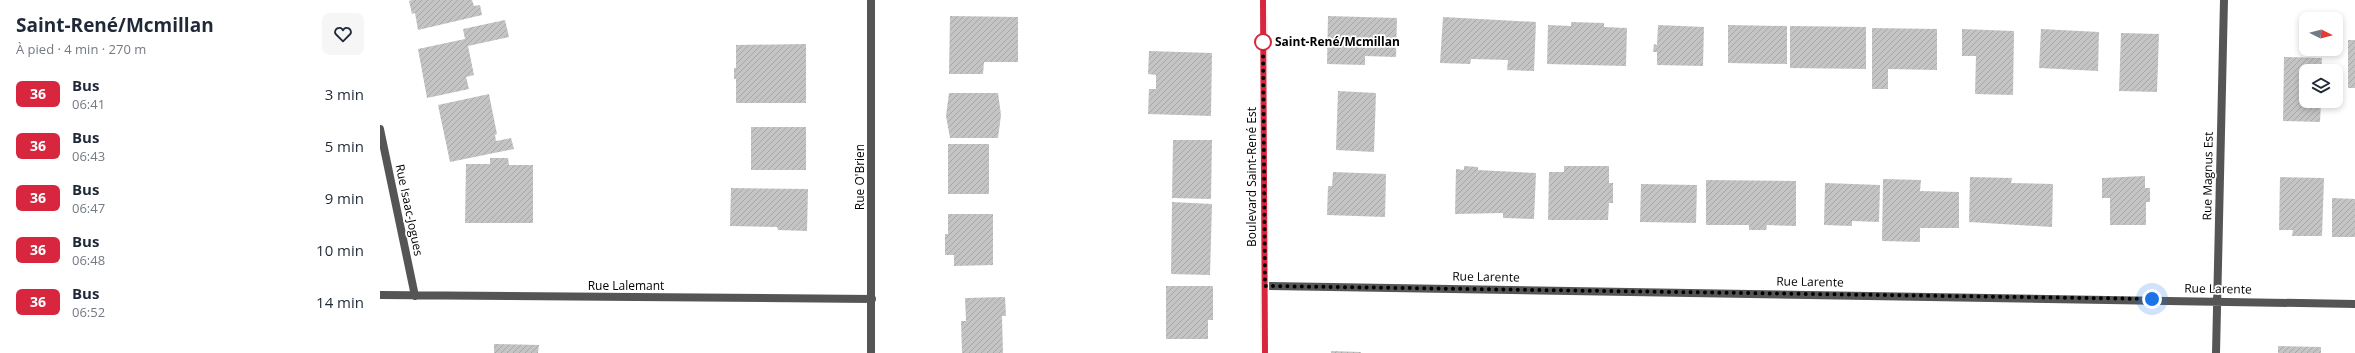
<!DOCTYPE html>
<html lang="fr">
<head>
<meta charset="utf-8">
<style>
  :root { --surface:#fff; --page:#f6f6f7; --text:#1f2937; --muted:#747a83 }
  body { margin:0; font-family:"Open Sans",sans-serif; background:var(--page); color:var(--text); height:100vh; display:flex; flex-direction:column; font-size:15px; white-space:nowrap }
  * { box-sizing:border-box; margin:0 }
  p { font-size:13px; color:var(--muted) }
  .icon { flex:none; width:22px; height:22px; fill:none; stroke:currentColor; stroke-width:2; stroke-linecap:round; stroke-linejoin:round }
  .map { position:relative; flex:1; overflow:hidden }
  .panel { display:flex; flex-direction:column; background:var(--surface); width:380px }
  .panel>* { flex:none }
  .badge { padding:0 8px; border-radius:6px; font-size:14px; line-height:26px }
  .needle { width:26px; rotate:96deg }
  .controls { position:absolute; left:1919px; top:12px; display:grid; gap:8px }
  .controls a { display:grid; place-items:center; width:44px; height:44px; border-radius:8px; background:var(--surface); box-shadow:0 2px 6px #0003; font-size:20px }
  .you { position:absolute; width:20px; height:20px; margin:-10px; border:3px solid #fff; border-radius:50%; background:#1a73e8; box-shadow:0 0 0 6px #1a73e833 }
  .map>.badge { position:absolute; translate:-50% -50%; box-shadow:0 0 0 2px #fff }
  .round { display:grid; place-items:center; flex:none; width:42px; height:42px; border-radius:8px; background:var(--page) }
  .overview { display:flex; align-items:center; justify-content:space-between; height:68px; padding:0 16px }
  h1 { font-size:19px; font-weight:700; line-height:30px }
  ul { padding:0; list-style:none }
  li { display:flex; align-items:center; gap:12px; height:52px; padding:0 16px }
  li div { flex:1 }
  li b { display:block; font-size:15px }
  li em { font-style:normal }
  li .badge { min-width:44px; font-weight:700; text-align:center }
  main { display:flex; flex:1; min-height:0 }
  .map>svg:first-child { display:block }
  .building { fill:url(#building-hatch) }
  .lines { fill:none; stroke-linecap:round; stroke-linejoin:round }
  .street { stroke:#555; stroke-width:8 }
  .secondary { stroke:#222; stroke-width:8 }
  .line-casing { stroke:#fff; stroke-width:9 }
  .line { stroke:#d7263d; stroke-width:6 }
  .walk { stroke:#000; stroke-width:4; stroke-dasharray:0 7.2 }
  .stop-dot { fill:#fff; stroke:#d7263d; stroke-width:2 }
  .labels { text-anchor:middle; stroke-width:3.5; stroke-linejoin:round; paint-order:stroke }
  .stop-label { font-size:12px; font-weight:bold; fill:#000; stroke:#fff; text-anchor:start }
  .street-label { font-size:12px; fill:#000; stroke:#fff }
</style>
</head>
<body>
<main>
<section class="panel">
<div class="overview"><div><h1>Saint-René/Mcmillan</h1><p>À pied · 4 min · 270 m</p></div><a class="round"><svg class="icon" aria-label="heart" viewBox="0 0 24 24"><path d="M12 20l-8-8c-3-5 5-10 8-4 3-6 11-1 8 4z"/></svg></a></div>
<ul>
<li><span class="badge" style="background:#d7263d;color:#fff">36</span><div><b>Bus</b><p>06:41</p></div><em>3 min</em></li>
<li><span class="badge" style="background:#d7263d;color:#fff">36</span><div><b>Bus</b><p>06:43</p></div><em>5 min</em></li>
<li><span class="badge" style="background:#d7263d;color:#fff">36</span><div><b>Bus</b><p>06:47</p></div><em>9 min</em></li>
<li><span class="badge" style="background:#d7263d;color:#fff">36</span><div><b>Bus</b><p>06:48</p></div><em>10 min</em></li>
<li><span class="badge" style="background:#d7263d;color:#fff">36</span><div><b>Bus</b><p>06:52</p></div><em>14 min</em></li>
</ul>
</section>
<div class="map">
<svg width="1975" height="353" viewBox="0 0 1975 353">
  <defs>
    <pattern id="building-hatch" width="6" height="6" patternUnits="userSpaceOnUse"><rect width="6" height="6" fill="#c4c4c4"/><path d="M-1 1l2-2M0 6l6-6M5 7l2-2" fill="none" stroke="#a7a7a7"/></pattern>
  </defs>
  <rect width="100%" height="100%" fill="#fff"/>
  <path class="building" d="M 32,0 L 92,0 L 94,6 L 100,5 L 102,15 L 38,30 L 35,13 L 32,14 L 29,1 Z
    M 570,16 L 638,17 L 638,62 L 604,62 L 603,74 L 569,74 Z
    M 948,16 L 1017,18 L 1016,57 L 985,56 L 985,65 L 947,64 Z
    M 1063,17 L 1156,22 L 1154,71 L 1127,70 L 1128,60 L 1091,59 L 1090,64 L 1060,63 Z
    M 125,20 L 129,37 L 88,46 L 94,75 L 86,77 L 89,89 L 47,98 L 38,49 L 85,39 L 83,29 Z
    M 1191,22 L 1224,23 L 1224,27 L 1247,28 L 1246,66 L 1167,64 L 1168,25 L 1191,26 Z
    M 1278,25 L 1324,27 L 1323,66 L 1277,65 L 1277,52 L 1273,52 L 1274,44 L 1277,45 Z
    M 1348,25 L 1407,26 L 1407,64 L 1348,63 Z
    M 1410,26 L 1486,27 L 1486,69 L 1410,68 Z
    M 1492,28 L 1557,29 L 1557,70 L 1508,69 L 1508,89 L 1492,89 Z
    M 1582,29 L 1634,31 L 1633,95 L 1595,94 L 1596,56 L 1582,56 Z
    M 1661,29 L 1719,32 L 1718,71 L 1659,68 Z
    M 1741,33 L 1779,34 L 1777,92 L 1739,91 Z
    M 1968,40 L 1975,40 L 1975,88 L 1968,88 Z
    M 426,44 L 426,103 L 356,103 L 356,79 L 354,79 L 354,68 L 356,68 L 356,45 Z
    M 769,51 L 832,53 L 831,116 L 768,114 L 769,89 L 776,89 L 776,75 L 768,74 Z
    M 1904,57 L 1942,58 L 1941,71 L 1926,71 L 1926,101 L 1941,101 L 1940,122 L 1903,121 Z
    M 958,91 L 996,93 L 994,152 L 956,150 Z
    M 569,93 L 618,93 L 621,115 L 618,138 L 570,138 L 566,116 Z
    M 109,94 L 117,134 L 115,135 L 116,141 L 131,138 L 134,149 L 70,162 L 58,105 Z
    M 371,127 L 426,127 L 426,170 L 371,170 Z
    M 793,140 L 832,140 L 831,199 L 792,198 Z
    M 568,144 L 609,144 L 609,194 L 568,194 Z
    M 110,158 L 128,158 L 129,165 L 153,165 L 153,223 L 85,223 L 86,164 L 110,164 Z
    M 1084,166 L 1098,167 L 1098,170 L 1156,173 L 1154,219 L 1123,218 L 1123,213 L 1075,214 L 1076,169 L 1084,170 Z
    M 1184,166 L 1229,166 L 1229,183 L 1233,183 L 1233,203 L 1229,203 L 1228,220 L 1168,220 L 1169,172 L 1184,172 Z
    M 953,172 L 1006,174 L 1005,217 L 947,215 L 948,186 L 952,186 Z
    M 1765,176 L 1765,188 L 1770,188 L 1770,202 L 1766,202 L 1766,225 L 1730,225 L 1730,198 L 1722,198 L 1722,178 Z
    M 1590,177 L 1632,178 L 1631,183 L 1673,184 L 1672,227 L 1589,222 Z
    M 1900,177 L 1944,178 L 1942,236 L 1912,236 L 1913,230 L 1899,230 Z
    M 1503,179 L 1541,180 L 1540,191 L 1579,192 L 1579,228 L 1540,228 L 1540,242 L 1502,241 Z
    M 1326,180 L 1416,181 L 1416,226 L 1387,225 L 1386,230 L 1369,230 L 1369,225 L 1326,225 Z
    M 1445,183 L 1500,185 L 1499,222 L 1472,221 L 1472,226 L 1444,225 Z
    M 1261,184 L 1317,185 L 1316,223 L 1260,222 Z
    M 351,188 L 428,189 L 427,231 L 398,230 L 397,227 L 350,226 Z
    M 1952,198 L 1975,199 L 1975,237 L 1952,237 Z
    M 792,202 L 832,204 L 830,275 L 791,274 Z
    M 568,214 L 613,214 L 613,265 L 574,266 L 574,255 L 565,255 L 565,234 L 568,234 Z
    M 786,286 L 833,286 L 833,320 L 828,320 L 828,339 L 786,339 Z
    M 625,297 L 626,316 L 622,316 L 623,353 L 582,353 L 581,321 L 586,321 L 585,298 Z
    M 114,344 L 159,345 L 158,353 L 114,353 Z
    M 1898,346 L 1941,347 L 1941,353 L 1898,353 Z
    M 951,351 L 981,352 L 981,353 L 951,353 Z"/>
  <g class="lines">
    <path class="street" d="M 0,129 L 35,296
      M 885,286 L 1975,304
      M 0,295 L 492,299
      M 491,353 L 491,0
      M 1836,353 L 1844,0"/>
    <path class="secondary" d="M 883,0 L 885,353"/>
  </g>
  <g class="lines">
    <g class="line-casing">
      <path id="line" d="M 883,0 L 885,353"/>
    </g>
    <use href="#line" class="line"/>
    <path class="walk" d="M 883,42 L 885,286 L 1772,299"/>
  </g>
  <circle class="stop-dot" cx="883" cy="42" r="8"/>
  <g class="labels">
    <g class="stop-label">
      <text x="895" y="46">Saint-René/Mcmillan</text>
    </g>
    <g class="street-label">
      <text transform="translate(1828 176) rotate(-89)" y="4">Rue Magnus Est</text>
      <text transform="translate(480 177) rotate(-90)" y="4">Rue O'Brien</text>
      <text transform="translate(872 177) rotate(-90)" y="4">Boulevard Saint-René Est</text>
      <text transform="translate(29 210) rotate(78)" y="4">Rue Isaac-Jogues</text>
      <text transform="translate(1106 277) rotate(1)" y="4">Rue Larente</text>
      <text transform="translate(1430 282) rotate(1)" y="4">Rue Larente</text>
      <text x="246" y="290">Rue Lalemant</text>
      <text transform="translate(1838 289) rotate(1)" y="4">Rue Larente</text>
    </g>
  </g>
</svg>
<div class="controls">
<a><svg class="needle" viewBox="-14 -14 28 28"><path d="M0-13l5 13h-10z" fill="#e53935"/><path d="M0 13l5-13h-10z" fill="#747a83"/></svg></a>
<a><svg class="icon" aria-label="layers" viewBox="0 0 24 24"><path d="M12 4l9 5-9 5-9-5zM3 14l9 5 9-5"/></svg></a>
</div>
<div class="you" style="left:1772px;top:299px"></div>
</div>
</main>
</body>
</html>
